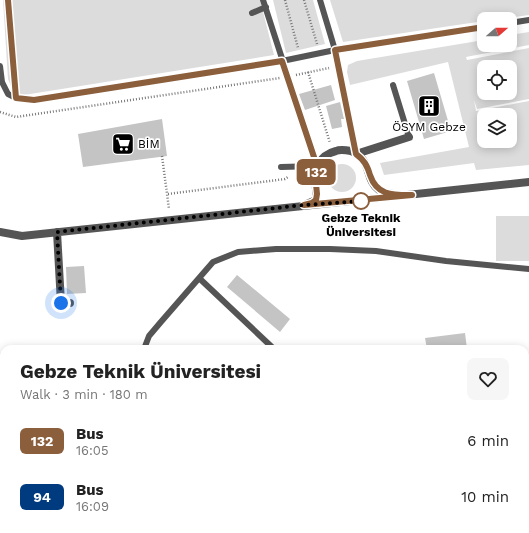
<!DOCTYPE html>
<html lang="en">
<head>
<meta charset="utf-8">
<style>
  :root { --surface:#fff; --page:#f6f6f6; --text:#222; --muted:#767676 }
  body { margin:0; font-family:"Work Sans",sans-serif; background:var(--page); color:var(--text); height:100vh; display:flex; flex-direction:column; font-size:15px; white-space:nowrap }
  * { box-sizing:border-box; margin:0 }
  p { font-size:13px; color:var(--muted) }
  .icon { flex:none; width:22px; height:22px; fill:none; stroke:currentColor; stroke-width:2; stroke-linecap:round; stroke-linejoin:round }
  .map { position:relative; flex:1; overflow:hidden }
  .side { position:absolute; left:0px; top:345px; width:529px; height:188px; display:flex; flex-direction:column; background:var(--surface); border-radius:12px 12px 0 0; box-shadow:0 2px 10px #0003 }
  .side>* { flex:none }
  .badge { padding:0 8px; border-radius:6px; font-size:14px; line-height:26px }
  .needle { width:26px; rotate:70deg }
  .tools { position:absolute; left:477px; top:12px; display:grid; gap:8px }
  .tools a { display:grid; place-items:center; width:40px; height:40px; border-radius:8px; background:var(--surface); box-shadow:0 2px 10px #0003; font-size:20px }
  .you { position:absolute; width:20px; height:20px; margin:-10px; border:3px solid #fff; border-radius:50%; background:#1a73e8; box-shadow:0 0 0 6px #1a73e833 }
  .map>.badge { position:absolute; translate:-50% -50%; box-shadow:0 0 0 2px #fff }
  .round { display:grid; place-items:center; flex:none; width:42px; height:42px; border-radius:8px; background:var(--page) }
  .head { display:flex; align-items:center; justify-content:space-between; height:68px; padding:0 20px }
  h1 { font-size:19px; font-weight:700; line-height:30px }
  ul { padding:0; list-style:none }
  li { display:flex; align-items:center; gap:12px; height:56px; padding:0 20px }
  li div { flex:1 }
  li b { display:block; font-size:15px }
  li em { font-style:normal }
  li .badge { min-width:44px; font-weight:700; text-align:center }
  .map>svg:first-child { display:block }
  .green { fill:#dcdcdc; fill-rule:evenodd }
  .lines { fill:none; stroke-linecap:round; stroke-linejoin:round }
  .stream { stroke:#a3a3a3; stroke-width:4 }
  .building { fill:#c4c4c4 }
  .path { stroke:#777; stroke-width:2.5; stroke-dasharray:1 2; stroke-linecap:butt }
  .lane { stroke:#555; stroke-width:6 }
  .street { stroke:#555; stroke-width:8 }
  .line-casing { stroke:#fff; stroke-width:9 }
  .line { stroke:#8b5e3c; stroke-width:6 }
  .walk { stroke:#000; stroke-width:4; stroke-dasharray:0 7.2 }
  .stop-dot { fill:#fff; stroke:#8b5e3c; stroke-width:2 }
  .labels { text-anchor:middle; stroke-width:3.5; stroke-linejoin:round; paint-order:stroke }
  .poi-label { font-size:12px; fill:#000; stroke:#fff }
  .stop-label { font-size:12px; font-weight:bold; fill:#000; stroke:#fff }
</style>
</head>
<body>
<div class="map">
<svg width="529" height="533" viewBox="0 0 529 533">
  <rect width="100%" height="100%" fill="#fff"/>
  <path class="green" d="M 3,0 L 260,0 L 274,55 L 24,95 L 13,91 L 8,79 Z
    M 273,0 L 313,0 L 325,44 L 286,53 Z
    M 330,0 L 529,0 L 529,15 L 500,19 L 484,19 L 484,21 L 343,42 Z
    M 529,32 L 529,45 L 466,57 L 467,60 L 529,48 L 529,99 L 477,109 L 474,100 L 476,111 L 529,101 L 529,165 L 476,170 L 474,163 L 384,175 L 380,163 L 469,147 L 448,62 L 350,85 L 347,72 L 348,65 L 357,61 L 484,40 L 484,45 L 510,45 L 510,35 ZM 484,67 L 510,67 L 510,93 L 484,93 ZM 484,115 L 510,115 L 510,141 L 484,141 Z
    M328 178a14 14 0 1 1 28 0a14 14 0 1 1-28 0Z
    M 496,216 L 529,216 L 529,261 L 496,261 Z
    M 181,529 L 242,529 L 243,533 L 181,533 Z"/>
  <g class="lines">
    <path class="stream" d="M 0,484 L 4,533"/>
  </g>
  <path class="building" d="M 434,73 L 451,131 L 424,139 L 407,81 Z
    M 331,85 L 335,100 L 305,110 L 299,94 Z
    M 340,102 L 344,119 L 341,119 L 342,127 L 332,129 L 326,106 Z
    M 162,119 L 167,156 L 83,167 L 78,134 Z
    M 84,266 L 86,293 L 67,294 L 66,267 Z
    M 237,275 L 290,319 L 280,332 L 227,287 Z
    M 465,333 L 467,349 L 427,349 L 425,338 Z"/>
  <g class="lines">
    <path class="path" d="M 285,0 L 298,48
      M 304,0 L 317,44
      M 308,72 L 330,143
      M 296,75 L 329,68
      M 0,112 L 16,117 L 280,78
      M 162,156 L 169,209
      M 168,194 L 285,179 L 288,177
      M 35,533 L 41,529"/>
    <path class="lane" d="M 8,0 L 16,98
      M 263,0 L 317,166 L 281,167
      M 320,0 L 335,50 L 356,154
      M 252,13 L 266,7
      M 510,23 L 529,20
      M 0,66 L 2,82 L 8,94 L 16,98 L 34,100 L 282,61 L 335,50 L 484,27
      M 393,85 L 409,137
      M 199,278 L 274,349
      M 144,349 L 149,336 L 160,323 L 213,262 L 238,252 L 276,249 L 330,249 L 376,251 L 446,261 L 529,269
      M 525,402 L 529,398
      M 525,455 L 529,459
      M 169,529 L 169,533
      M 313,533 L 316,529"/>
    <path class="street" d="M 356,154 L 409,137
      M 307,204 L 316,200 C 318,189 312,177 317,166 C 321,158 328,153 336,151 C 340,149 346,150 351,151 C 373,160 364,179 379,190 C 383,193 389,194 394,194
      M 0,232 L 22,236 L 529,182
      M 57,232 L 61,303 L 70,303"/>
  </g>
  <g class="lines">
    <g class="line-casing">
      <path id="line" d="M 8,0 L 16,98 L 34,100 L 282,61 L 317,166 L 315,174 L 317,194 L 316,200 L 312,203 L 304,205 L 412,195 C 393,195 377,196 370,175 C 367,165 364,160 356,154 L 335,50 L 484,27"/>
    </g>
    <use href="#line" class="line"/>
    <path class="walk" d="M 61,303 L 57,232 L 304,205 L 361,201"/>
  </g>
  <defs>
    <g id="building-square" transform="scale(1.15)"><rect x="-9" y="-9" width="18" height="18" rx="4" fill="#000" stroke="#fff"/><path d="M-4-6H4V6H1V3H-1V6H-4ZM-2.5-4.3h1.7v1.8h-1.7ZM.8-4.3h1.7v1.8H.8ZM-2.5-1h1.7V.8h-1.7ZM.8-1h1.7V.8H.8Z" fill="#fff"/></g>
    <g id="supermarket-square" transform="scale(1.15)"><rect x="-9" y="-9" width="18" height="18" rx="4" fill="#000" stroke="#fff"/><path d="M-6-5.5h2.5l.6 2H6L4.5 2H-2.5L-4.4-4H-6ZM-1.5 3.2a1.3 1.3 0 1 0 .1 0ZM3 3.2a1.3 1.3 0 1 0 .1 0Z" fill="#fff"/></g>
  </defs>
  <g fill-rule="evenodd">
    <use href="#building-square" x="429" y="106"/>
    <use href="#supermarket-square" x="123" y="144"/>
  </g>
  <circle class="stop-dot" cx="361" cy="201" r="8"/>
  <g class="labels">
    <g class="poi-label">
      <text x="429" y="131">ÖSYM Gebze</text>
      <text x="138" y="148" text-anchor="start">BİM</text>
    </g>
    <g class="stop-label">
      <text x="361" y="222">Gebze Teknik<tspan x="361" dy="14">Üniversitesi</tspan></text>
    </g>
  </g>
</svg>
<div class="tools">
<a><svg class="needle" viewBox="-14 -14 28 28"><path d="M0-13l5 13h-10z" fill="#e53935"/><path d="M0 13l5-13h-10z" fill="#767676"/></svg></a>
<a><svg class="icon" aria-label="locate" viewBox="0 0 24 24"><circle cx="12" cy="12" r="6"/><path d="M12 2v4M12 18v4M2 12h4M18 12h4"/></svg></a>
<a><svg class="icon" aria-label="layers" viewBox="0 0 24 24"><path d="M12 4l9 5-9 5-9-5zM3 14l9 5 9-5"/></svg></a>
</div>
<div class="you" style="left:61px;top:303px"></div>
<b class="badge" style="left:316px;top:172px;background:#8b5e3c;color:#fff">132</b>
<section class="side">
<div class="head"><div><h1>Gebze Teknik Üniversitesi</h1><p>Walk · 3 min · 180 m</p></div><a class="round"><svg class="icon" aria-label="heart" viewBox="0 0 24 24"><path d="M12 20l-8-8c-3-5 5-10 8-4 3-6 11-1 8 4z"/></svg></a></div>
<ul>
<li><span class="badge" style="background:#8b5e3c;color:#fff">132</span><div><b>Bus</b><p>16:05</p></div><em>6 min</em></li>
<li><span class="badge" style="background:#003b80;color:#fff">94</span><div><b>Bus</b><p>16:09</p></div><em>10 min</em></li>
</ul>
</section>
</div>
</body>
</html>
